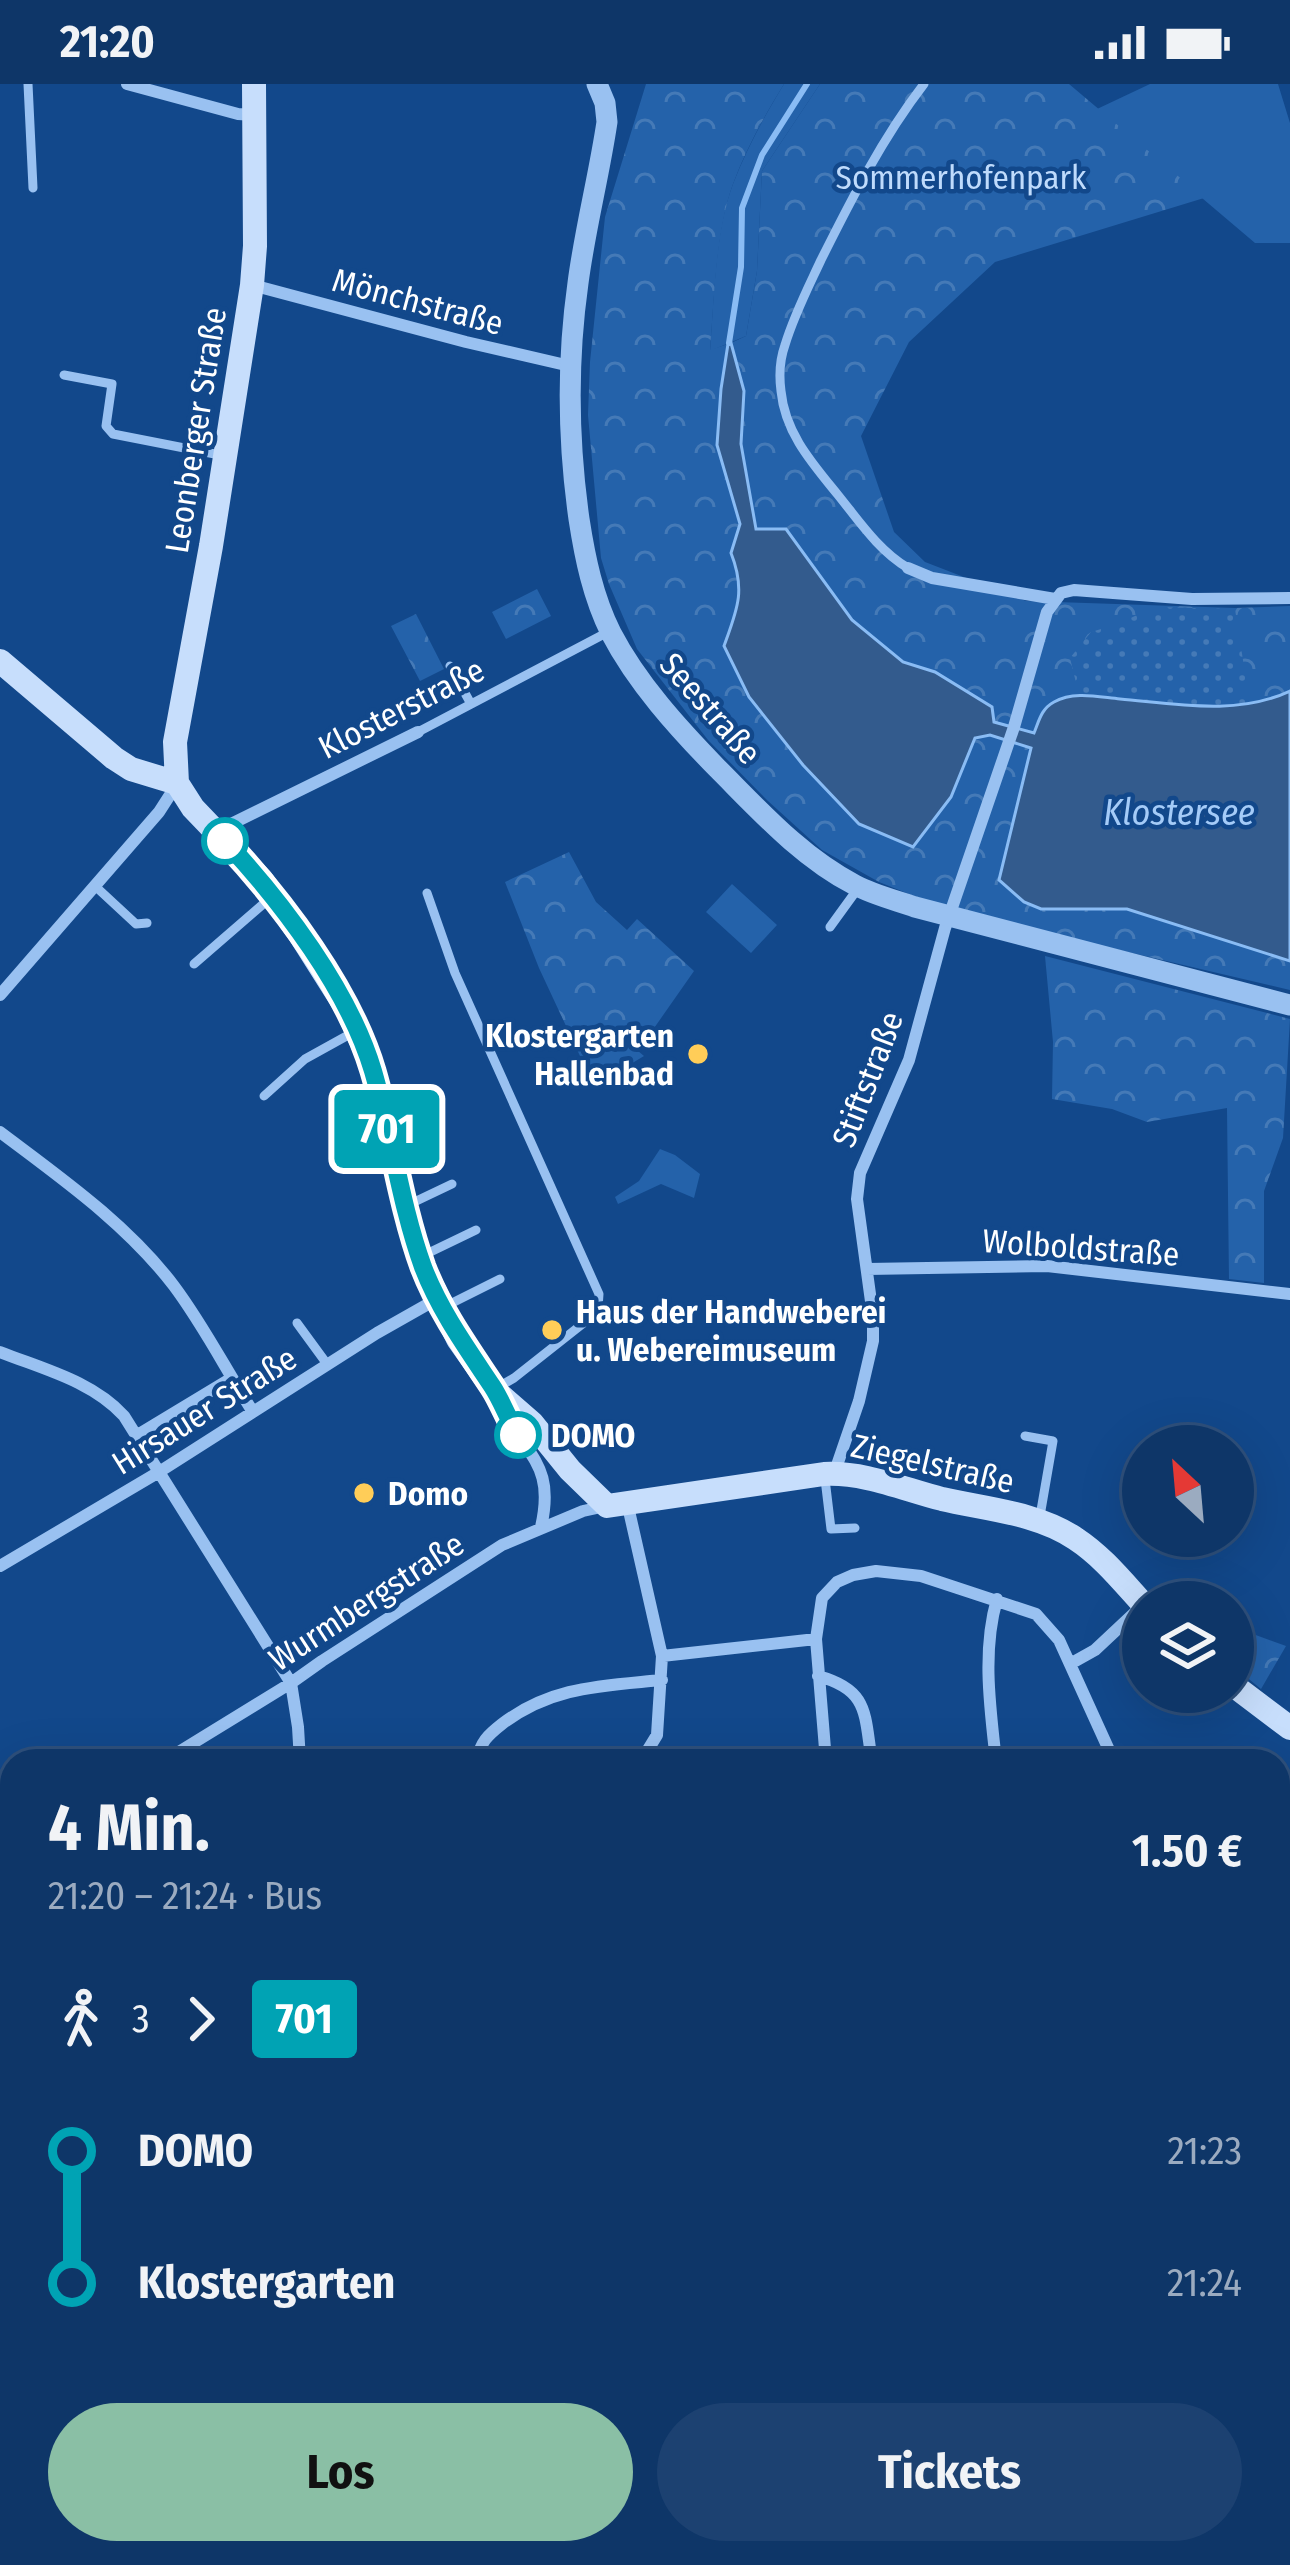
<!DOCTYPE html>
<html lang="de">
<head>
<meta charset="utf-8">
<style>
  :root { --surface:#0e3668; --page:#1c4171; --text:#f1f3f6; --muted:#9babc0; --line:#2e507c; --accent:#8abfa5 }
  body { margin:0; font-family:"Fira Sans Condensed",sans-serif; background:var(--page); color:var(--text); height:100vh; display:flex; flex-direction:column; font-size:45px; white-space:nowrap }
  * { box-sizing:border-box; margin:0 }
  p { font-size:39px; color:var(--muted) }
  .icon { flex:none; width:66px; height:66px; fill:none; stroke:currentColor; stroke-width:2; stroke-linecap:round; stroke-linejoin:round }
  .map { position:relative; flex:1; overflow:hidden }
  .side { position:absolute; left:0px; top:1665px; width:1290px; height:816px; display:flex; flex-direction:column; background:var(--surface); border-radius:36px 36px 0 0; box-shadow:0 12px 48px #0002,0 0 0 3px var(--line) }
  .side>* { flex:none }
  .badge { padding:0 24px; border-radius:9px; font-size:42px; line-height:78px }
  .needle { width:78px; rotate:334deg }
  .tools { position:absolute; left:1122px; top:1341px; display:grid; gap:24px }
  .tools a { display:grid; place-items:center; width:132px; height:132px; border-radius:50%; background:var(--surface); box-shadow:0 12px 48px #0002,0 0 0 3px var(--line); font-size:60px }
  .map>.badge { position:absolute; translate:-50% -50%; box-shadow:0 0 0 6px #fff }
  .legs { display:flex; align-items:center; gap:18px; height:132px; padding:0 48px; font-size:39px }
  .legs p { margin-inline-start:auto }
  .headline { display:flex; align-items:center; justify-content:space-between; height:204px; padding:0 48px }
  h1 { font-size:66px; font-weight:700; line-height:90px }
  .button { display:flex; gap:24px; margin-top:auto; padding:24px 48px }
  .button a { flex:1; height:138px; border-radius:72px; background:var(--accent); color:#111; font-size:48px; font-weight:700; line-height:138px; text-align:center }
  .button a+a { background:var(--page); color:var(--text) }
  ul { padding:0 48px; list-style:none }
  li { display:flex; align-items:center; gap:42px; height:132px; font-size:45px }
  li i { display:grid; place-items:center; width:18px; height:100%; margin:0 15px; background:currentColor }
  li i::after { content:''; width:30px; height:30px; margin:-15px; border:9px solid; border-radius:50%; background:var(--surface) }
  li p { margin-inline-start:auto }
  li:first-child i { background:linear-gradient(#0000 50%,currentColor 0) }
  li:last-child i { background:linear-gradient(currentColor 50%,#0000 0) }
  .status { display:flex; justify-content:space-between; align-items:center; height:84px; padding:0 60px; background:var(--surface); direction:ltr }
  .status svg { height:33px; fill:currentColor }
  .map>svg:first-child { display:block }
  .grass { fill:#2462aa }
  .forest { fill:url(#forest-crowns) }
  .garden { fill:url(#garden-dots) }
  .water { fill:#335b8d; stroke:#8abcf4; stroke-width:3 }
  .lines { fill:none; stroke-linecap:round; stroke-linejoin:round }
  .stream { stroke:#8abcf4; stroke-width:6 }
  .service { stroke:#99c1f1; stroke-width:9 }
  .pedestrian { stroke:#99c1f1; stroke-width:10 }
  .minor { stroke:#99c1f1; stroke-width:12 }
  .tertiary { stroke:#99c1f1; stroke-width:21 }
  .secondary { stroke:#c7defc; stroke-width:24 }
  .line-1-casing { stroke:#fff; stroke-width:27 }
  .line-1 { stroke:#00a3b4; stroke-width:18 }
  .stop-1-dot { fill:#fff; stroke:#00a3b4; stroke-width:6 }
  .poi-dot { fill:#ffcd58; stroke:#12488b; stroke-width:4.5 }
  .labels { text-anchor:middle; stroke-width:9; stroke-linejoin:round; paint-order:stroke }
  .park-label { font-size:33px; fill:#bfdbfc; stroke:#12488b }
  .street-label { font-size:33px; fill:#fff; stroke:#12488b }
  .poi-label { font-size:33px; font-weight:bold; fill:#fff; stroke:#12488b; text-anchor:start }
  .stop-label { font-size:33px; font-weight:bold; fill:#fff; stroke:#12488b; text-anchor:start }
  .water-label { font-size:36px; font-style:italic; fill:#a4cbf8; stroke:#12488b }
</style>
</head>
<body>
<div class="status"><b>21:20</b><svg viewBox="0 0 49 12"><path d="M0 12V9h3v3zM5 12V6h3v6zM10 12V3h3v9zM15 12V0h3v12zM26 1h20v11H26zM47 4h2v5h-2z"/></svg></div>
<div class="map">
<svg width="1290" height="2481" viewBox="0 0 1290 2481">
  <defs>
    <pattern id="forest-crowns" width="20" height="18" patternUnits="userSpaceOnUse" patternTransform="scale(3)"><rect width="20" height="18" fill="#2462aa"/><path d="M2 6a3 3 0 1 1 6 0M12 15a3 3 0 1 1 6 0" fill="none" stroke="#457ab7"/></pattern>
    <pattern id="garden-dots" width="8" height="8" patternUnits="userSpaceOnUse" patternTransform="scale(3)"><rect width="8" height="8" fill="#2462aa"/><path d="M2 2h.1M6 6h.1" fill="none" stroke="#457ab7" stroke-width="1.8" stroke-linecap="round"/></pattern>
  </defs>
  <rect width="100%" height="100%" fill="#12488b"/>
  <path class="grass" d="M 784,0 L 820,0 L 762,87 L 757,187 L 746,252 L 710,267 C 714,217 715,146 733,100 C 746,66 765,31 784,0 Z
    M 1150,0 L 1278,0 L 1290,39 L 1290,159 L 1255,159 L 1097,25 Z
    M 732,800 L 777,841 L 751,869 L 706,828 Z
    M 660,1065 L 675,1071 L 700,1090 L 694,1114 L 661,1100 L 618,1120 L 615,1113 L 639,1097 Z"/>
  <path class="forest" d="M 646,0 L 784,0 C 765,31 746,65 733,100 C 716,145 714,217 710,266 L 728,260 L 721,305 L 717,361 L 740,440 L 731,469 C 746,507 737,526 724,562 L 951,713 L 975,654 L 990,651 L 1032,664 L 1089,824 L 1127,825 L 1290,877 L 1290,906 L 949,826 L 879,798 L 822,766 L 768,717 L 708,656 L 637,565 L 609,500 L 601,474 L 588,331 L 590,278 L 605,133 Z
    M 820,0 L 1069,0 L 1204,114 L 995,178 L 909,258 L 861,352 L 894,448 L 925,478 L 1026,517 L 1235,524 L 1290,522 L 1290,607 L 1250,621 L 1199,622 L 1079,611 L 1040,632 L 1034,650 L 994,638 L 935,588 L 903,578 L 852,536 L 786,445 L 756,445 L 741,360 L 744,307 L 731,259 L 746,252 L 757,187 L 762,87 Z
    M 537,505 L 551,532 L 506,555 L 492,528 Z
    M 416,530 L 444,585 L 420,597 L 391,542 Z
    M 569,768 L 596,818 L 627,846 L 637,835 L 694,887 L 638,967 L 644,972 L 594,1002 L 539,884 L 505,798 Z
    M 1045,872 L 1290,935 L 1283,1054 L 1264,1107 L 1264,1199 L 1229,1195 L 1227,1024 L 1147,1038 L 1112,1025 L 1052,1015 L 1053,958 Z
    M 1242,1546 L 1286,1562 L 1261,1605 L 1233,1582 L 1233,1560 Z"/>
  <path class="garden" d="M 1154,523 L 1235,525 L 1250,621 L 1199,622 L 1079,611 L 1070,574 L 1091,548 L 1118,540 Z"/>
  <path class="water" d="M 731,259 L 744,307 L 741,360 L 756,445 L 786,445 L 852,536 L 903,578 L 935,588 L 992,623 L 994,638 L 1034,649 C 1039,637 1041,625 1054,618 C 1074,607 1098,613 1120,615 C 1176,620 1237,632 1290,607 L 1290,877 L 1127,825 L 1041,825 L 1024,818 L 999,796 L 1031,664 L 990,651 L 975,654 L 951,713 L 913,763 L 859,740 L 803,681 L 749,613 L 724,562 C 737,526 746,507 731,469 L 740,440 L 717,361 L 721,305 L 728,260 Z"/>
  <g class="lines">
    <path class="stream" d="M 729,259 L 741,183 L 742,124 L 762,71 L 807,0"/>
    <path class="service" d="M 28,0 L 33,104
      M 64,291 L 112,300 L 106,342 L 113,350 L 220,371
      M 908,484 C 879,467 859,437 838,411 C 812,379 785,349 781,307 C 779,292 780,275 785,261 C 794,231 808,204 821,176 C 851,116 883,53 924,0
      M 450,582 L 471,620
      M 418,648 L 610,547
      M 95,802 L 136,840 L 147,839
      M 427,809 L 455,889 L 599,1210 L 598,1224 L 590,1234 L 514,1294 L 495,1305
      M 830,843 L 859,803
      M 194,880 L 269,815
      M 264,1012 L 305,975 L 352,949
      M 410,1120 L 452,1100
      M 420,1173 L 476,1146
      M 446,1222 L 500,1195
      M 297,1239 L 327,1280
      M 1025,1352 L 1053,1357 L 1040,1432
      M 825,1395 L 831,1445 L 855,1444
      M 1285,1862 L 1290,1859
      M 561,2469 L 563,2481
      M 961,2469 L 962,2481
      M 931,2470 L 941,2469"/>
    <path class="pedestrian" d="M 1278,2089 L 1290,2087
      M 1278,2211 L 1290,2205
      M 1272,2469 L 1274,2481"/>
    <path class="minor" d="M 127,0 L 238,30 L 254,31
      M 252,201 L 466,258 L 570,282
      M 908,484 L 932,494 L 1055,515
      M 217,747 L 418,648
      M 0,911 L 159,728 L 177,700
      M 0,1048 C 61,1094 127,1140 174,1202 C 204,1242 226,1286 253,1328
      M 867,1185 L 1047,1182 L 1290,1210
      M 0,1268 C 43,1285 92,1297 124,1332 L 291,1599 L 298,1643 L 300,1677
      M 504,1325 C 528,1375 555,1381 541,1443
      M 136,1352 L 232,1294
      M 834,1390 L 859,1317 L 873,1257 L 873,1232 L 857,1115 L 860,1089 L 909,976 L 945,844 L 1014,643 L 1047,528 L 1061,509 L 1074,506 L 1192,515 L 1290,514
      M 627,1418 L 662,1572 L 657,1651 L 646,1669 L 646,1677
      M 0,1482 L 159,1388 L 377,1249 L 437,1215
      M 662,1572 L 816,1555
      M 1070,1580 L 1095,1566 L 1143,1521
      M 818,1592 C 870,1606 864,1631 872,1677
      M 164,1677 L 291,1599 L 322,1577 L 502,1461 L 583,1427 L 606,1422
      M 477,1677 C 480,1658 488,1651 502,1640 C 552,1602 602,1602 662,1596
      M 826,1677 L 816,1555 L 822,1514 L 837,1498 L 853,1491 L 876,1487 L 921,1492 L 1036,1530 L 1059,1556 L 1114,1677
      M 996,1677 C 990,1623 982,1567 997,1515
      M 0,1776 L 12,1769
      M 0,1850 L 12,1869
      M 1278,1995 L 1290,2014
      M 0,2079 L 12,2083
      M 0,2375 L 12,2384
      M 482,2469 L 484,2481
      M 1015,2469 L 1017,2481
      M 714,2481 L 715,2469"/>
    <path class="tertiary" d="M 597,0 L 605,19 L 607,38 C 599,92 585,145 578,199 C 567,277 568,357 579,435 C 585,474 593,513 611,549 C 637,599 678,644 717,684 C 760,727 801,773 855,801 C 874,811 895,816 915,823 L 1290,921"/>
    <path class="secondary" d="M 254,0 L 255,162 L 252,201 L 211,462 L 175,658 L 177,699 L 193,724 L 261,795 L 299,849 L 347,925 L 372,982 L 405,1123 L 422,1181 L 458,1255 L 494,1306 L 532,1339 L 570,1386 L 607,1422 L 824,1390 C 865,1388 903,1405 942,1415 C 985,1425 1039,1429 1076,1455 C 1102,1472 1122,1497 1143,1520
      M 0,577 L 114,674 L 131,685 L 177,699
      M 1233,1601 L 1290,1644"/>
  </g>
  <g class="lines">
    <g class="line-1-casing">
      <path id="line-1" d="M 225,757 C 282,818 349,906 373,987 C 392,1052 400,1119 423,1183 C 440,1227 466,1263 492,1302 C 502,1317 508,1335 518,1351"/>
    </g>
    <use href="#line-1" class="line-1"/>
  </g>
  <g class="stop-1-dot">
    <circle cx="225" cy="757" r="21"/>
    <circle cx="518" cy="1351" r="21"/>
  </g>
  <g class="poi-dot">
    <circle cx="698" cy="970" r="12"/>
    <circle cx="552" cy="1246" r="12"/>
    <circle cx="364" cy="1409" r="12"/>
  </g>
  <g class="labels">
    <g class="park-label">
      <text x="961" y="105">Sommerhofenpark</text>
    </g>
    <g class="street-label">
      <text transform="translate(418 217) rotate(15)" y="12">Mönchstraße</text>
      <text transform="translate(195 346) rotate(-81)" y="12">Leonberger Straße</text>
      <text transform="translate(401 624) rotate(-27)" y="12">Klosterstraße</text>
      <text transform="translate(711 624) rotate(49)" y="12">Seestraße</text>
      <text transform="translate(867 995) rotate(-69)" y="12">Stiftstraße</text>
      <text transform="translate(1081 1163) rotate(4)" y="12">Wolboldstraße</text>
      <text transform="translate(204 1326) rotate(-32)" y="12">Hirsauer Straße</text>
      <text transform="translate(933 1379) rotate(13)" y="12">Ziegelstraße</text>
      <text transform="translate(366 1517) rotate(-33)" y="12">Wurmbergstraße</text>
    </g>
    <g class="poi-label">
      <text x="674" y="963" text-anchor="end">Klostergarten<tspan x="674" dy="38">Hallenbad</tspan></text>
      <text x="576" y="1239">Haus der Handweberei<tspan x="576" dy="38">u. Webereimuseum</tspan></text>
      <text x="388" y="1421">Domo</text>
    </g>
    <g class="stop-label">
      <text x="551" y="1363">DOMO</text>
    </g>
    <g class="water-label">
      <text x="1179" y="741">Klostersee</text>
    </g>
  </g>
</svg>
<div class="tools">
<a><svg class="needle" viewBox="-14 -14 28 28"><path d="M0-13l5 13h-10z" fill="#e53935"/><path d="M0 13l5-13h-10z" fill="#9babc0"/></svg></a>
<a><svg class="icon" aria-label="layers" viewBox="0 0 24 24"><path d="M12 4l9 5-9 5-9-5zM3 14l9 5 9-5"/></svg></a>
</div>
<b class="badge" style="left:387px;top:1045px;background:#00a3b4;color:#fff">701</b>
<section class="side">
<div class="headline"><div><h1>4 Min.</h1><p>21:20 – 21:24 · Bus</p></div><b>1.50 €</b></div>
<div class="legs"><svg class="icon" aria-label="walk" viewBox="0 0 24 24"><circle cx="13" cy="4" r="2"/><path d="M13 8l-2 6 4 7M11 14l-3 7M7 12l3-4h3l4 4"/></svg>3<svg class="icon" aria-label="forward" viewBox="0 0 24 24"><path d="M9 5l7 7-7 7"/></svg><b class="badge" style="background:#00a3b4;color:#fff">701</b></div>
<ul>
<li><i style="color:#00a3b4"></i><b>DOMO</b><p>21:23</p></li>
<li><i style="color:#00a3b4"></i><b>Klostergarten</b><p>21:24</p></li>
</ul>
<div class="button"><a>Los</a><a>Tickets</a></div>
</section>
</div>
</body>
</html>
